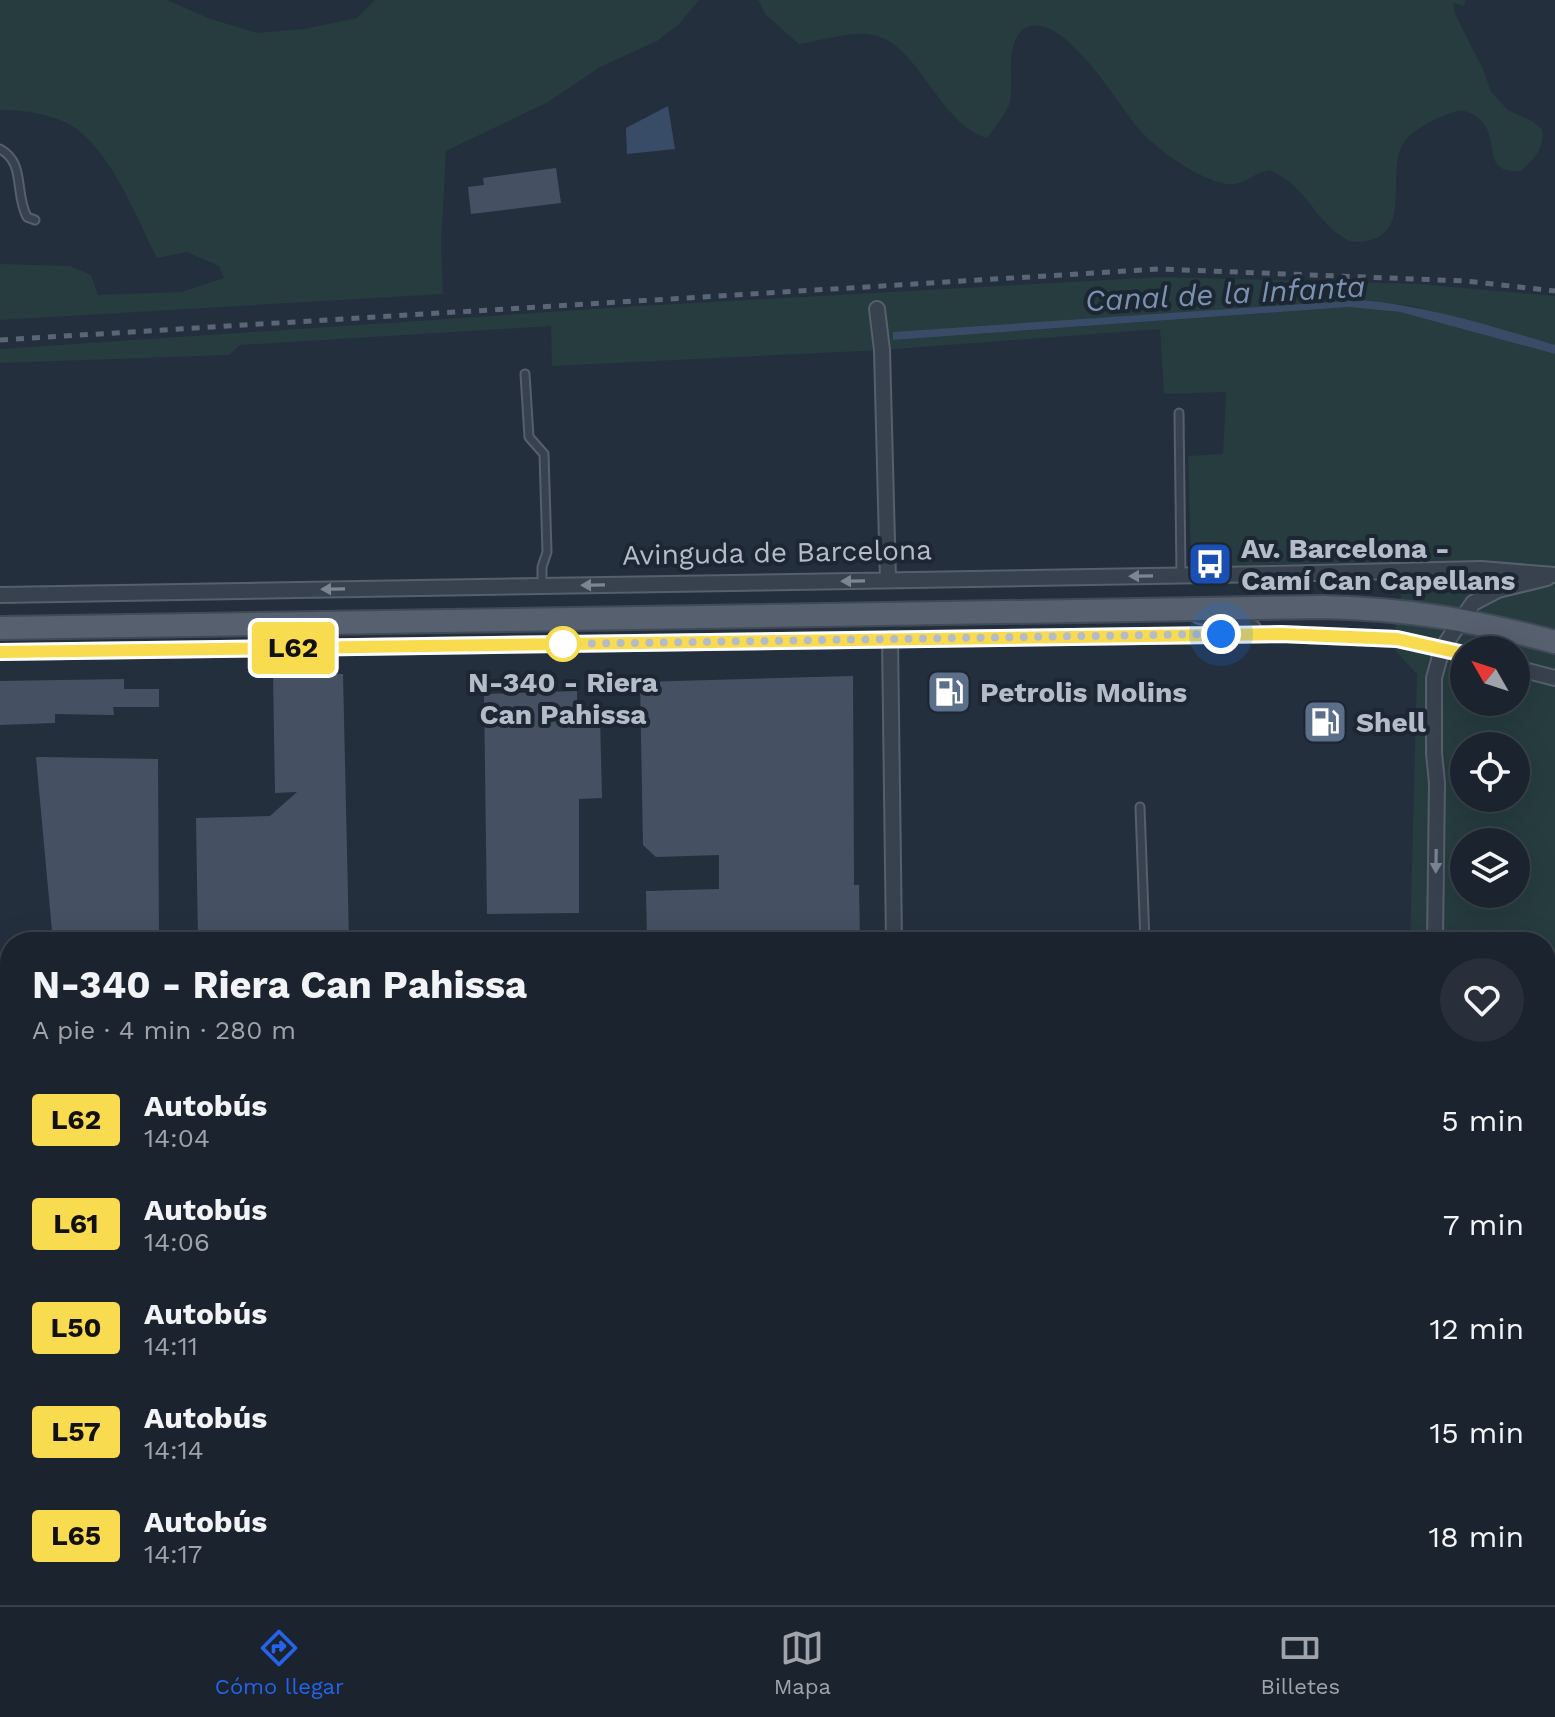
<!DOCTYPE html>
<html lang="es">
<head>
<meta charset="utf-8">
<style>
  :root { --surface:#1b232e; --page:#282f3a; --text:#f1f3f6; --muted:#a0a4aa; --line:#39404a; --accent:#2563eb }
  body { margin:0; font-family:"Work Sans",sans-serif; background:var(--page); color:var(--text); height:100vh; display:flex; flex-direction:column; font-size:30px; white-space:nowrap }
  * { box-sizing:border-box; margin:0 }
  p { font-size:26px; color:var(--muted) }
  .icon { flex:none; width:44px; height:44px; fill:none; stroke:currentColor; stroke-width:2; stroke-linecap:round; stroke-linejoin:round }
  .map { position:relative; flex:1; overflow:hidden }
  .drawer { position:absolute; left:0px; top:932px; width:1556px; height:674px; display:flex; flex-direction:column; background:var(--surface); border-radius:32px 32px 0 0; box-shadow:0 8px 32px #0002,0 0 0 2px var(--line) }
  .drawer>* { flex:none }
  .badge { padding:0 16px; border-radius:6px; font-size:28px; line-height:52px }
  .needle { width:52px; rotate:309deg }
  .fabs { position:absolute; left:1450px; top:636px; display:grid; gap:16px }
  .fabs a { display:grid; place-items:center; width:80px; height:80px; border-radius:50%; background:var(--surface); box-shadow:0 8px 32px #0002,0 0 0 2px var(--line); font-size:40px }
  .you { position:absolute; width:40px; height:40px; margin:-20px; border:6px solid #fff; border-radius:50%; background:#1a73e8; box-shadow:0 0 0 12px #1a73e833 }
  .map>.badge { position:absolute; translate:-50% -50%; box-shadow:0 0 0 4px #fff }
  .round { display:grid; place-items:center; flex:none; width:84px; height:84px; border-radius:42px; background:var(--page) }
  .headline { display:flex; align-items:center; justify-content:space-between; height:136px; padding:0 32px }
  h1 { font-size:38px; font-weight:700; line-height:60px }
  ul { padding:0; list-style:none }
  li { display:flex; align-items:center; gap:24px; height:104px; padding:0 32px }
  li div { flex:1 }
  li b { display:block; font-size:30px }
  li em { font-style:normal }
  li .badge { min-width:88px; font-weight:700; text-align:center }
  .menu { display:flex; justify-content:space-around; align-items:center; height:112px; border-top:2px solid var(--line); background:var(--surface); font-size:22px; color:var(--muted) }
  .menu a { display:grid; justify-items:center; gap:4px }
  .menu .selected { color:var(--accent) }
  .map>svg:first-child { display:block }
  .green { fill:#263c3f; fill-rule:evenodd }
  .water { fill:#394c67 }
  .building { fill:#455162 }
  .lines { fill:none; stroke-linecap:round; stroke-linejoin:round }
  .lane-casing { stroke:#565f6c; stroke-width:11 }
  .street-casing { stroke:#565f6c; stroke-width:18 }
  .secondary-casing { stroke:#565f6c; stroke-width:24 }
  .primary-casing { stroke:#414a57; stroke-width:26 }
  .lane { stroke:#38414e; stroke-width:7 }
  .street { stroke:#38414e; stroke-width:14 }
  .secondary { stroke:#465061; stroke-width:20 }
  .primary { stroke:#56606e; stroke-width:22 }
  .rail { stroke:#5a6575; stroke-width:5; stroke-dasharray:8 8; stroke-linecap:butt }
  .oneway { fill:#7c8592 }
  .line-casing { stroke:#fff; stroke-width:18 }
  .line { stroke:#f9db4f; stroke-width:12 }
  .walk { stroke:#b4bcc9; stroke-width:8; stroke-dasharray:0 14.4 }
  .stop-dot { fill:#fff; stroke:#f9db4f; stroke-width:4 }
  .labels { text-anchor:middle; stroke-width:8; stroke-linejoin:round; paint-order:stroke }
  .poi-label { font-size:28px; font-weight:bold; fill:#b4bcc9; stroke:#1d2633; text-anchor:start }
  .street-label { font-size:28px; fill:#b4bcc9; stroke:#1d2633 }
  .stop-label { font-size:28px; font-weight:bold; fill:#b4bcc9; stroke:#1d2633 }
  .water-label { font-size:30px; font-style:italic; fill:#7c92b1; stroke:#1d2633 }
</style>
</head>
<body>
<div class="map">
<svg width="1555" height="1605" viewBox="0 0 1555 1605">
  <rect width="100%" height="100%" fill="#242f3e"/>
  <path class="green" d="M 0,0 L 167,0 L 208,18 L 257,33 L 304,29 L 357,18 L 375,0 L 699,0 L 678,25 L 657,41 L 600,67 L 548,102 L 446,151 L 441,244 L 443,294 L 0,320 L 0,264 L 70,266 L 91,275 L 98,295 L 182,292 L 224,278 L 219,266 L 187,252 L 157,258 C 135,215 116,161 78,130 C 58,114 24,110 0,110 Z
    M 758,0 L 1465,0 L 1464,6 L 1453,3 L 1455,14 L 1482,67 L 1491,92 L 1508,110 L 1532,121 L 1542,129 C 1545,148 1534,159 1521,171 C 1487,173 1496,153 1488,131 C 1483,119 1467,107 1454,112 C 1438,117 1411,130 1403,144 C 1386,172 1412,230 1370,240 C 1359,243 1350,243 1341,236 C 1321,223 1312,203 1295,187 C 1288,180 1279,175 1270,170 C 1254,172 1243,187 1226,184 C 1197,178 1158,151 1139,129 C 1120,108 1058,0 1021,31 C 1005,49 1014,81 1010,102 C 1007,113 994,128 987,138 C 939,124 920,46 874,35 C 855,30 819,41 799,44 L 766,15 Z
    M 1161,277 L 1419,284 L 1555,296 L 1555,345 L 1413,306 L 1361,300 L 893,333 L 894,340 L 1348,307 L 1400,312 L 1555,354 L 1555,1605 L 0,1605 L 0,1516 L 10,1516 L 10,1596 L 1546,1596 L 1546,942 L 1410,942 L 1417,674 L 1392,647 L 1407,561 L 1191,567 L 1188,456 L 1223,454 L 1226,392 L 1164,394 L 1160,329 L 882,350 L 552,366 L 551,326 L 240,345 L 229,355 L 0,363 L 0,349 L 639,306 ZM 1464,650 L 1516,650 L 1516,702 L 1464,702 ZM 1464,746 L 1516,746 L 1516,798 L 1464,798 ZM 1464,842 L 1516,842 L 1516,894 L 1464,894 Z"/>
  <path class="water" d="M 668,106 L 675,149 L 627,154 L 626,128 Z
    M 1361,300 C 1428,306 1491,326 1555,345 L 1555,354 L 1400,312 L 1348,307 L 893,340 L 893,332 Z"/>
  <path class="building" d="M 556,168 L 561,203 L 471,214 L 468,187 L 484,185 L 483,178 Z
    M 343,674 L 349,942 L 198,942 L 196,818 L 270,816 L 297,792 L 275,793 L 273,675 Z
    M 853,676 L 854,885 L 859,885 L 860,942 L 647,942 L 646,891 L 719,889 L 719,855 L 656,857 L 643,845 L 640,682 Z
    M 124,679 L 124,689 L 159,689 L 159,707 L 113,707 L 114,715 L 55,714 L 55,723 L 0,725 L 0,681 Z
    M 577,691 L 577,710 L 593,709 L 600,716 L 602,798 L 579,799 L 579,913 L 487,914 L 484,694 Z
    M 36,757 L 158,759 L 159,942 L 53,942 Z"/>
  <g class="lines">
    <g class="lane-casing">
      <path id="lane" d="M 0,149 C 26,163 14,192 27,217 L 35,220
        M 525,374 L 529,437 L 544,454 L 547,552 L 542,567 L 542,586
        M 1179,413 L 1181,576
        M 1140,807 L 1145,942"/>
    </g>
    <g class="street-casing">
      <path id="street" d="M 877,309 L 882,350 L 888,580
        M 0,595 L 1271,574 L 1481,569 L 1555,575
        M 1199,616 L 1253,628
        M 890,639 L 894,942
        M 0,652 L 1281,634 L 1397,639 L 1464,654
        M 1516,668 L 1555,678
        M 1435,942 L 1437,783 L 1434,753 L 1434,678 L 1442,649 L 1473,603 L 1498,590 L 1547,578
        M 1546,1134 L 1555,1136
        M 0,1138 L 10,1138"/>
    </g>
    <g class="secondary-casing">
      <path id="secondary" d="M 0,1498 L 10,1496"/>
    </g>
    <g class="primary-casing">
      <path id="primary" d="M 0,628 L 1324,607 C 1410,609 1472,620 1555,642
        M 1546,1550 L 1555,1551
        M 1359,1596 L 1367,1605
        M 1331,1605 L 1335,1596
        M 1448,1605 L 1456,1596"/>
    </g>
    <use href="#lane" class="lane"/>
    <use href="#street" class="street"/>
    <use href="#secondary" class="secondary"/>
    <use href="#primary" class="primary"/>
    <path class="rail" d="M 0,340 L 1159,269 L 1466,281 L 1555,291"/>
  </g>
  <defs><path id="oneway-solid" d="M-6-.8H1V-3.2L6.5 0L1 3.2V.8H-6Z" transform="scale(2)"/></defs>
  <g class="oneway">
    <use href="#oneway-solid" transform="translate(1141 576) rotate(179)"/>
    <use href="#oneway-solid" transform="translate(853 581) rotate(179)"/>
    <use href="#oneway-solid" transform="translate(593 585) rotate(179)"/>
    <use href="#oneway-solid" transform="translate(333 589) rotate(179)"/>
    <use href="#oneway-solid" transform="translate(1436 861) rotate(91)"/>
  </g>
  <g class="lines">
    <g class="line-casing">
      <path id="line" d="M 0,652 L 1281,634 L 1397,639 L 1464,654"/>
    </g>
    <use href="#line" class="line"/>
    <path class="walk" d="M 563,644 L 1221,634"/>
  </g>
  <defs>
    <g id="bus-square" transform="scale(2.3)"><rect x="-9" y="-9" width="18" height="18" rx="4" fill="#1a4fb4" stroke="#1d2633"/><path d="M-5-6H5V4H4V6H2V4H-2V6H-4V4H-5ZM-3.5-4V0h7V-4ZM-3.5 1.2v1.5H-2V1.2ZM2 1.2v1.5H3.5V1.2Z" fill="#fff"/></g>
    <g id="fuel-square" transform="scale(2.3)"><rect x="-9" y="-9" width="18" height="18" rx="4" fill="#5c6f8a" stroke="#1d2633"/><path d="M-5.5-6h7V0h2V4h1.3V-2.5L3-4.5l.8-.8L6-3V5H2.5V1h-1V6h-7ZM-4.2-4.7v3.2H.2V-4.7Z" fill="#fff"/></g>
  </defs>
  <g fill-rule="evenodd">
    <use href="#bus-square" x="1210" y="564"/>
    <use href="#fuel-square" x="949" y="692"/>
    <use href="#fuel-square" x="1325" y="722"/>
  </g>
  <circle class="stop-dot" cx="563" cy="644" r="16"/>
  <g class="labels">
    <g class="poi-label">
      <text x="1241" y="558">Av. Barcelona -<tspan x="1241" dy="32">Camí Can Capellans</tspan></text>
      <text x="980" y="702">Petrolis Molins</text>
      <text x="1356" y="732">Shell</text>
    </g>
    <g class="street-label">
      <text transform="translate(777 552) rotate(-1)" y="10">Avinguda de Barcelona</text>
    </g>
    <g class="stop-label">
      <text x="563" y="692">N-340 - Riera<tspan x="563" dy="32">Can Pahissa</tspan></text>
    </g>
    <g class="water-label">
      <text transform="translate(1225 294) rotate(-3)" y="10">Canal de la Infanta</text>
    </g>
  </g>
</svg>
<div class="fabs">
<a><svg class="needle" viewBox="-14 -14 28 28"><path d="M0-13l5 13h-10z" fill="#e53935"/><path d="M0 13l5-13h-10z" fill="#a0a4aa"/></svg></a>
<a><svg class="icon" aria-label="locate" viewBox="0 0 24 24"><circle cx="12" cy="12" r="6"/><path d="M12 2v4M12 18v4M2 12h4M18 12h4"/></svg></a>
<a><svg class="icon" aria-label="layers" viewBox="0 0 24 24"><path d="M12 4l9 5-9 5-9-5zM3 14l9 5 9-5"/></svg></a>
</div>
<div class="you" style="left:1221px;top:634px"></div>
<b class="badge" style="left:293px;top:648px;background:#f9db4f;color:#111">L62</b>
<section class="drawer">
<div class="headline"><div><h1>N-340 - Riera Can Pahissa</h1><p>A pie · 4 min · 280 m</p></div><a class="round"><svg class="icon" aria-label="heart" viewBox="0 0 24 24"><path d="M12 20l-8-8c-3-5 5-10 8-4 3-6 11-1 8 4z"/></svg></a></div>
<ul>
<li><span class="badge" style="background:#f9db4f;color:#111">L62</span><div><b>Autobús</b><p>14:04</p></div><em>5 min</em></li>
<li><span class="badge" style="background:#f9db4f;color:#111">L61</span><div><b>Autobús</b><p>14:06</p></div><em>7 min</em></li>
<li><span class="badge" style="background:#f9db4f;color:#111">L50</span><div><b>Autobús</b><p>14:11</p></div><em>12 min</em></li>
<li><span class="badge" style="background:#f9db4f;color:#111">L57</span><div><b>Autobús</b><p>14:14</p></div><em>15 min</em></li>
<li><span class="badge" style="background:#f9db4f;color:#111">L65</span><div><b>Autobús</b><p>14:17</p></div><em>18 min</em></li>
</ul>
</section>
</div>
<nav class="menu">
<a class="selected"><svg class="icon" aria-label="directions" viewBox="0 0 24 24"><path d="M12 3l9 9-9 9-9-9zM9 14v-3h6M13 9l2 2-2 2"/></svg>Cómo llegar</a>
<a><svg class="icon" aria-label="map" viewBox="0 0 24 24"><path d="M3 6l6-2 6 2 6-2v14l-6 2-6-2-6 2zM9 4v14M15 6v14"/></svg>Mapa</a>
<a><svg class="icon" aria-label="tickets" viewBox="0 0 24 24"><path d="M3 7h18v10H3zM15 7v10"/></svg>Billetes</a>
</nav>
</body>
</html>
